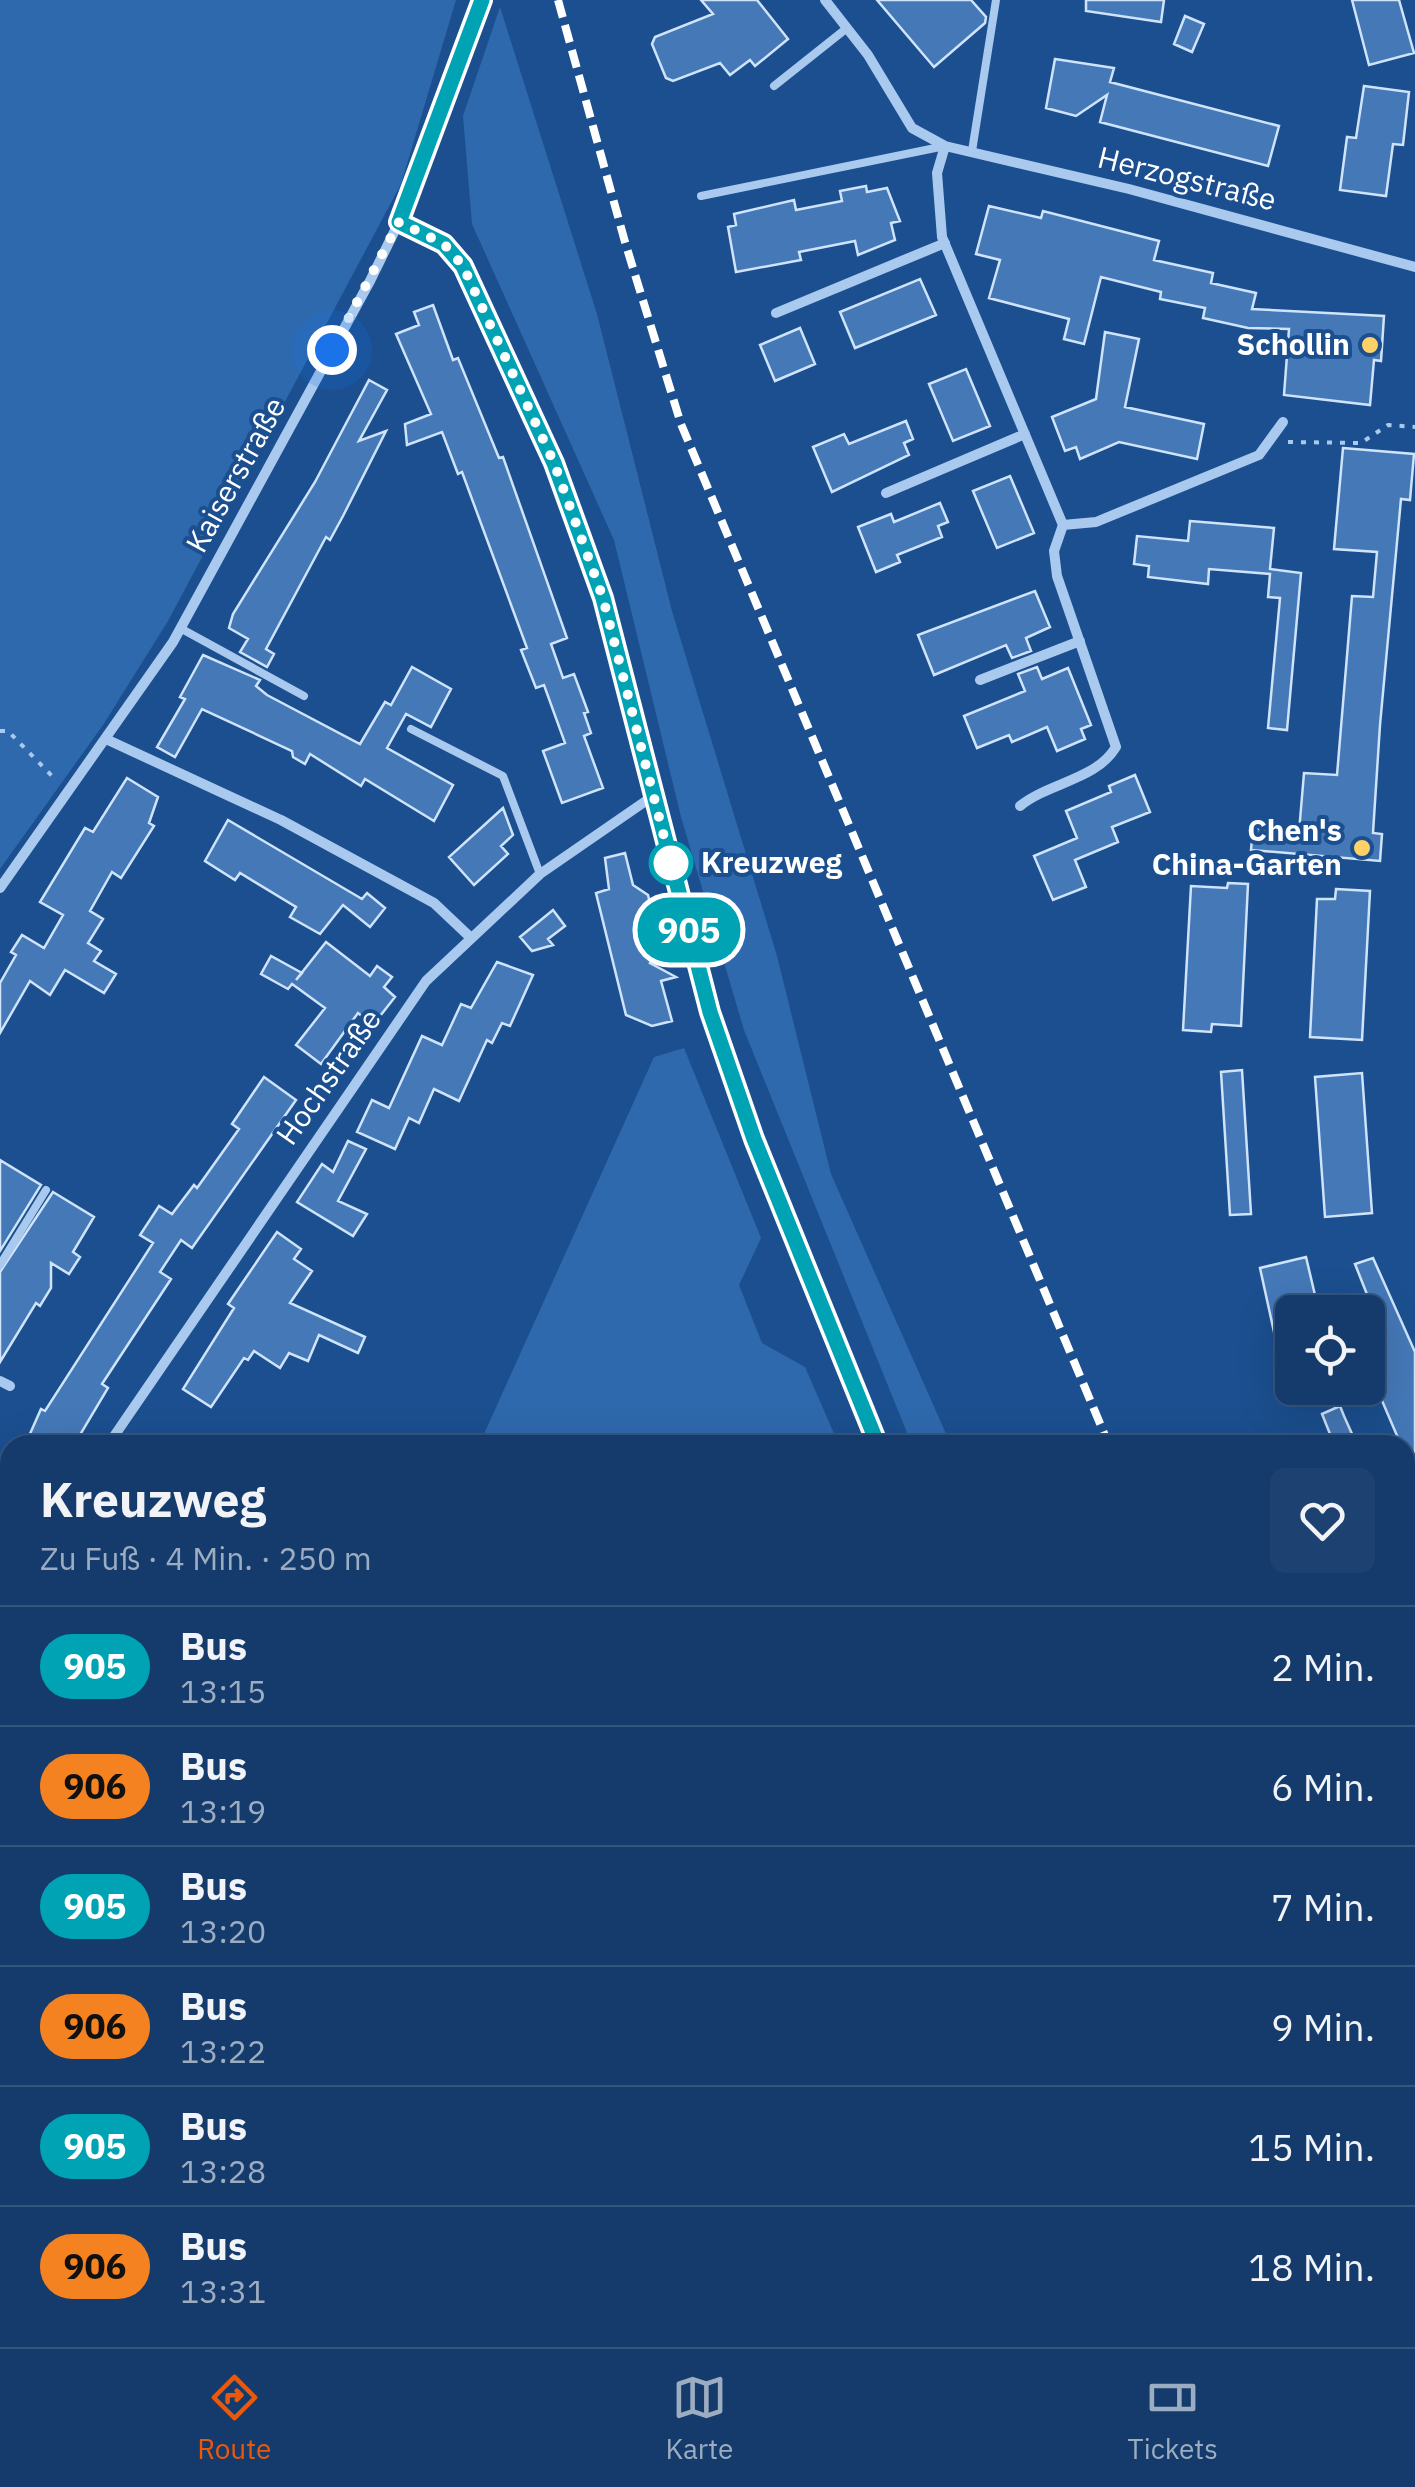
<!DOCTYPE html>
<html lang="de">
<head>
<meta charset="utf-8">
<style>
  :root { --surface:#143b6b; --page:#1d4271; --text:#f1f3f6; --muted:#9dadc1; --line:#33557e; --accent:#ea580c }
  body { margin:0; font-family:"IBM Plex Sans",sans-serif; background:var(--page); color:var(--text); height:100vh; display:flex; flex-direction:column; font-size:38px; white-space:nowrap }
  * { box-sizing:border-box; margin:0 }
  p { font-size:32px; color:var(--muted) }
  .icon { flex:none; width:55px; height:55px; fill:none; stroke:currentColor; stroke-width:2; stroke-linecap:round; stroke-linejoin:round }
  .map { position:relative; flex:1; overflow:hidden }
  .side { position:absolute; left:0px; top:1435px; width:1415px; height:912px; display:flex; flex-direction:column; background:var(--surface); border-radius:30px 30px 0 0; box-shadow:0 10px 40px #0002,0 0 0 2px var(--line) }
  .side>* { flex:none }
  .badge { padding:0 20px; border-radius:32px; font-size:35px; line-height:65px }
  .controls { position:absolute; left:1275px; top:1295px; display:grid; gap:20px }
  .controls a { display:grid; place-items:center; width:110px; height:110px; border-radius:15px; background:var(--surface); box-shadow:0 10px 40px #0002,0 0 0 2px var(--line); font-size:50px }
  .you { position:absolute; width:50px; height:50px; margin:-25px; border:8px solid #fff; border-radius:50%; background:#1a73e8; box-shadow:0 0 0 15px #1a73e833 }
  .map>.badge { position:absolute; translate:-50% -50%; box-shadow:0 0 0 5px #fff }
  .round { display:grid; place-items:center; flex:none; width:105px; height:105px; border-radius:15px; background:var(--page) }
  .headline { display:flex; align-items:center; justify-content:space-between; height:170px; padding:0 40px }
  h1 { font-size:48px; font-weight:700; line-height:75px }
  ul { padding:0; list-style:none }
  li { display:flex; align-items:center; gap:30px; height:120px; padding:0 40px; border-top:2px solid var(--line) }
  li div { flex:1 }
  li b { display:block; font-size:38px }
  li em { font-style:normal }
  li .badge { min-width:110px; font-weight:700; text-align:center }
  .tabs { display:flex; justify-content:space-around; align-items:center; height:140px; border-top:2px solid var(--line); background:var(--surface); font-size:28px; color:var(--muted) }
  .tabs a { display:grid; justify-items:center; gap:5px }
  .tabs .selected { color:var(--accent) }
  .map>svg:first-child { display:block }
  .green { fill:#2e69ad }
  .building { fill:#4478b7; stroke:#cfe3fa; stroke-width:2.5 }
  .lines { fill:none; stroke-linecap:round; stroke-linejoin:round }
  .path { stroke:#a9c9ee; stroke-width:4; stroke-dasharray:5 8; stroke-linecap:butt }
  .service { stroke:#a9c9ee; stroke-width:8 }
  .minor { stroke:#a9c9ee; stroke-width:10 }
  .rail { stroke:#fff; stroke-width:8; stroke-dasharray:18 8; stroke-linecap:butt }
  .line-casing { stroke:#fff; stroke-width:22 }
  .line { stroke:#00a3b4; stroke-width:15 }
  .walk { stroke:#fff; stroke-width:10; stroke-dasharray:0 18 }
  .poi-dot { fill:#ffd166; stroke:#1b4f8f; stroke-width:4 }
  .stop-dot { fill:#fff; stroke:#00a3b4; stroke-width:5 }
  .labels { text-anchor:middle; stroke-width:8; stroke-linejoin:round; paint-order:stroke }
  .street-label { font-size:30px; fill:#fff; stroke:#1b4f8f }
  .poi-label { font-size:30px; font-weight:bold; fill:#fff; stroke:#1b4f8f; text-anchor:end }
  .stop-label { font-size:30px; font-weight:bold; fill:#fff; stroke:#1b4f8f; text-anchor:start }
</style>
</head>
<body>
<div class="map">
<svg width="1415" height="2347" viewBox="0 0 1415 2347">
  <rect width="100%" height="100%" fill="#1b4f8f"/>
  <path class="green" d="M 0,0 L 456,0 L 401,184 L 168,621 L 103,725 L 0,869 Z
    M 500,7 L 597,314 L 672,611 L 777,956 L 831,1174 L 951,1445 L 912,1445 L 744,1030 L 681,817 L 614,540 L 472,224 L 463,116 Z
    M 684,1048 L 761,1238 L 739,1285 L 762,1343 L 805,1367 L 839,1445 L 479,1445 L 654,1057 Z
    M 1004,2338 L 1319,2338 L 1324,2347 L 1011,2347 Z"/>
  <path class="building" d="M 701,0 L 757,0 L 788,39 L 755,66 L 750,60 L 730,75 L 720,63 L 673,81 L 666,78 L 652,44 L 655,37 L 713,14 Z
    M 877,0 L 971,0 L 986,17 L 985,23 L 934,67 Z
    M 1086,0 L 1164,0 L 1161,22 L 1086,11 Z
    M 1352,0 L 1399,0 L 1414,53 L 1369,65 Z
    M 1185,16 L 1204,24 L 1192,52 L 1174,44 Z
    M 1055,59 L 1114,68 L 1110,82 L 1279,126 L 1268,166 L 1100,122 L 1107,95 L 1076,116 L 1046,108 Z
    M 1364,86 L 1409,92 L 1403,145 L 1393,144 L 1386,196 L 1340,190 L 1347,137 L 1356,138 Z
    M 866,186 L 867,192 L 887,188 L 900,221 L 891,223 L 895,240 L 858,255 L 855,241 L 799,252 L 801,260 L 736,272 L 728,227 L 736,225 L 734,214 L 794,200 L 796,210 L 842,201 L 840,191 Z
    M 989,206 L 1041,218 L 1043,211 L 1159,241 L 1154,260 L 1213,273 L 1211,283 L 1256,293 L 1252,309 L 1384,316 L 1381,361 L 1374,360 L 1370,405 L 1284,395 L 1289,329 L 1248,328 L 1203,318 L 1205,308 L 1160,299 L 1161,292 L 1101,277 L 1084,344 L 1064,339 L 1069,319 L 989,298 L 1000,260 L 976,254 Z
    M 920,279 L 936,315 L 855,348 L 840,312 Z
    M 433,305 L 453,360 L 458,358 L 499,458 L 503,457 L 567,638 L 551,644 L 563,678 L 574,674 L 588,712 L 584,713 L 591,733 L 584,736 L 603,788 L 562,803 L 543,751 L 565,743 L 544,685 L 536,688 L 521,650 L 527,648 L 462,472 L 458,474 L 442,432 L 407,445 L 405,424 L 431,414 L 396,334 L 419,325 L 414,312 Z
    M 800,328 L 815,364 L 775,381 L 760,345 Z
    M 1105,332 L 1139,339 L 1125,407 L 1204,424 L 1197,459 L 1119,442 L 1080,459 L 1076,447 L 1065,451 L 1052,417 L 1096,399 Z
    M 966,369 L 990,426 L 953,441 L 929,384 Z
    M 369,380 L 387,390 L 359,441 L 386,431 L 343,516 L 330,540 L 326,537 L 266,649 L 274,654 L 267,667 L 240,652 L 248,639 L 229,628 L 233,614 L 315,482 Z
    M 906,421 L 913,439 L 904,443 L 909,455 L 832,492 L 813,447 L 844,434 L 849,444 Z
    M 1343,448 L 1414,454 L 1410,500 L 1401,499 L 1380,725 L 1373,833 L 1382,834 L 1380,861 L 1251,850 L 1253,828 L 1299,832 L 1304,773 L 1337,775 L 1352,596 L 1373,597 L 1377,552 L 1334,549 Z
    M 1010,476 L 1034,533 L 997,548 L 973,491 Z
    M 940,503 L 948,522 L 938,526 L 942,537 L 897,555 L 900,562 L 876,572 L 858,527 L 891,514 L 894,522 Z
    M 1190,521 L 1274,528 L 1270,569 L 1301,573 L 1287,730 L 1268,728 L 1280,598 L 1268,597 L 1270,574 L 1209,569 L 1208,584 L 1148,577 L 1149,566 L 1134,564 L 1137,536 L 1188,541 Z
    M 1035,591 L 1050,627 L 1026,638 L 1031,651 L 1012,658 L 1006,645 L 934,675 L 918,635 Z
    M 203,655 L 260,680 L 256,686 L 267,695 L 360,744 L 385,702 L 391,705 L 412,667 L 451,689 L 431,727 L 406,714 L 387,748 L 453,785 L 434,821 L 365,779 L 361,786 L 310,754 L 305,764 L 293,757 L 292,751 L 202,709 L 175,757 L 157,747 L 185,699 L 180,697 Z
    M 1037,667 L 1042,679 L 1068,668 L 1091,725 L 1081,729 L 1085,739 L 1057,751 L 1047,727 L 1012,742 L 1009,735 L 977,748 L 964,716 L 1025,691 L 1018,674 Z
    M 1135,775 L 1150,812 L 1112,827 L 1118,842 L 1075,860 L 1086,887 L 1053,900 L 1034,856 L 1077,838 L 1066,811 L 1111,792 L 1109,786 Z
    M 127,778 L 158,797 L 149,823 L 154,826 L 121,878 L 112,872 L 90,911 L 103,919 L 88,943 L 101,951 L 94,961 L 116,974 L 104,993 L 65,970 L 50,995 L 30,981 L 0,1033 L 0,983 L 16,955 L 11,952 L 22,935 L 44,948 L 63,915 L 40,902 L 85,828 L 93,832 Z
    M 503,808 L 513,835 L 501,846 L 508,854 L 474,885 L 449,857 Z
    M 228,820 L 362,899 L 367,893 L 385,908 L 370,927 L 343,905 L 320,934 L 290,917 L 296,907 L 240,873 L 235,880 L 205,861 Z
    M 625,853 L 633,885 L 648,895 L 651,907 L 642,924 L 658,934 L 660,947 L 650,963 L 676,977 L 661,981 L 672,1021 L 652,1026 L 626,1015 L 596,893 L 609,889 L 605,858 Z
    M 1228,883 L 1248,884 L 1241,1026 L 1212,1024 L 1211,1032 L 1183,1030 L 1191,886 L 1227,888 Z
    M 1336,889 L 1370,891 L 1362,1040 L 1310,1037 L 1317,899 L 1335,899 Z
    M 553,910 L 565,926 L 548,939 L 553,945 L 532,951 L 520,937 Z
    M 326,942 L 370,976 L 377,966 L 392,977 L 384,987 L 395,997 L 373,1025 L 358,1013 L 321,1064 L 296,1045 L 325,1008 L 292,984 L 288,989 L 261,974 L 271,956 L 302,973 L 296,980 Z
    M 497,962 L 533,975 L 510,1026 L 502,1023 L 492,1043 L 487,1040 L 459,1101 L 434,1089 L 419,1123 L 409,1118 L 395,1149 L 357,1132 L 372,1100 L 389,1108 L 422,1036 L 442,1045 L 461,1004 L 471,1008 Z
    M 1242,1070 L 1251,1214 L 1230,1215 L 1221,1072 Z
    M 1362,1073 L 1372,1213 L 1325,1217 L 1315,1077 Z
    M 264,1077 L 296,1100 L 192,1248 L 181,1240 L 160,1272 L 171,1279 L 102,1384 L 108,1388 L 74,1445 L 25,1445 L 41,1409 L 45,1411 L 153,1243 L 140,1235 L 159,1206 L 172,1214 L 194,1185 L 197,1188 L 239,1129 L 232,1124 Z
    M 348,1141 L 366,1149 L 338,1201 L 367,1214 L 353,1236 L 297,1202 L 322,1164 L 333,1172 Z
    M 0,1160 L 41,1185 L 0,1251 Z
    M 53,1192 L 94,1217 L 73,1252 L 80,1257 L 69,1274 L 51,1263 L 51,1288 L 40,1306 L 36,1303 L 0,1362 L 0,1272 Z
    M 277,1232 L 301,1249 L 294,1259 L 312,1271 L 290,1303 L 365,1337 L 358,1353 L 319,1335 L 308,1361 L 289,1353 L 280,1368 L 254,1351 L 248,1360 L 244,1358 L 211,1407 L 183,1389 L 234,1308 L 228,1304 Z
    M 1306,1257 L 1319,1312 L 1292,1312 L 1292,1327 L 1274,1332 L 1260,1268 Z
    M 1373,1258 L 1415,1352 L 1415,1478 L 1405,1445 L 1401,1445 L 1377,1389 L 1380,1387 L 1368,1354 L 1368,1308 L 1372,1307 L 1355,1264 Z
    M 1340,1406 L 1344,1416 L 1357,1445 L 1335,1445 L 1330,1434 L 1322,1414 Z"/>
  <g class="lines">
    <path class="path" d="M 1288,442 L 1361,443 L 1388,425 L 1415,427
      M 0,731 L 8,731 L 55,779
      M 1264,2338 L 1268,2347"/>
    <path class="service" d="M 774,86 L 847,28
      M 972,151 L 996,0
      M 701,196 L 945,146
      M 180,628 L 304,696
      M 411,729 L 503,776 L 540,874
      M 0,1265 L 46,1190"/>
    <path class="minor" d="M 825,0 L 868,55 L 912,128 L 945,146 L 937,173 L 942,237 L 1063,525 L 1054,551 L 1057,576 L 1116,747 C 1096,780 1050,782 1020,806
      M 945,146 L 1129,189 L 1415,267
      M 399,222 L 444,245 L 463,266 L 554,463 L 603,598 L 710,1012 L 753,1139 L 878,1445
      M 776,313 L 945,243
      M 886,493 L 1025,434
      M 1063,525 L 1096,522 L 1259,455 L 1283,422
      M 980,680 L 1080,641
      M 108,740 L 281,820 L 434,903 L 470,937
      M 0,888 L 173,642 L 370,281 L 399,222 L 482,0
      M 0,1381 L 10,1386
      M 108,1445 L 426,981 L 540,874 L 653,796
      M 0,1600 L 10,1586
      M 0,1637 L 10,1643
      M 0,1919 L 10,1925
      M 0,2209 L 10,2215
      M 180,2338 L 191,2347
      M 511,2338 L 518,2347
      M 793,2338 L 800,2347
      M 121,2347 L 145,2338"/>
    <path class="rail" d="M 558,0 L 625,242 L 681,424 L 1109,1445
      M 1405,2145 L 1415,2169"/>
  </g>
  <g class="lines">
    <g class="line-casing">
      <path id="line" d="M 482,0 L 399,222 L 444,244 L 463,266 L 554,463 L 603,598 L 710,1012 L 754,1139 L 878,1445"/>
    </g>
    <use href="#line" class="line"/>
    <path class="walk" d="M 332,350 L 399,222 L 444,244 L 463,266 L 554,463 L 603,598 L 672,868 L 671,863"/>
  </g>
  <g class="poi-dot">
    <circle cx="1370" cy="345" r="10"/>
    <circle cx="1362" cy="848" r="10"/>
  </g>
  <circle class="stop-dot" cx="671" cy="863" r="20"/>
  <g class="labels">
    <g class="street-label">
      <text transform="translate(1187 179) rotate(14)" y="10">Herzogstraße</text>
      <text transform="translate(236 475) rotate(-61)" y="10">Kaiserstraße</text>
      <text transform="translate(329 1077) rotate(-55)" y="10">Hochstraße</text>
    </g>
    <g class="poi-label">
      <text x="1350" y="355">Schollin</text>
      <text x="1342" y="841">Chen's<tspan x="1342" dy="34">China-Garten</tspan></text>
    </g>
    <g class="stop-label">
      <text x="701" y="873">Kreuzweg</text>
    </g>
  </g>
</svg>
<div class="controls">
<a><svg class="icon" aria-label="locate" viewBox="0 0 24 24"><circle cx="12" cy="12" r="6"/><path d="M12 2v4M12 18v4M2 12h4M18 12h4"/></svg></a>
</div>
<div class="you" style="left:332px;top:350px"></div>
<b class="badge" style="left:689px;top:930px;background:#00a3b4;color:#fff">905</b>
<section class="side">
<div class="headline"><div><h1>Kreuzweg</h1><p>Zu Fuß · 4 Min. · 250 m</p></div><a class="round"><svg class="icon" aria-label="heart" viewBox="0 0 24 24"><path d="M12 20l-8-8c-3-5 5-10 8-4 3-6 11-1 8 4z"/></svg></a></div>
<ul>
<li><span class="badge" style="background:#00a3b4;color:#fff">905</span><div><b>Bus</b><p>13:15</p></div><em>2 Min.</em></li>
<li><span class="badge" style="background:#f58220;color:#111">906</span><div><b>Bus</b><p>13:19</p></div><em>6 Min.</em></li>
<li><span class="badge" style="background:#00a3b4;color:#fff">905</span><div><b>Bus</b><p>13:20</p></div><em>7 Min.</em></li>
<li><span class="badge" style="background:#f58220;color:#111">906</span><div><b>Bus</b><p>13:22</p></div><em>9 Min.</em></li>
<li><span class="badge" style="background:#00a3b4;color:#fff">905</span><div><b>Bus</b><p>13:28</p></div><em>15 Min.</em></li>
<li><span class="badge" style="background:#f58220;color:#111">906</span><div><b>Bus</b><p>13:31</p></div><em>18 Min.</em></li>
</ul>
</section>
</div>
<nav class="tabs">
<a class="selected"><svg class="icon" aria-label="directions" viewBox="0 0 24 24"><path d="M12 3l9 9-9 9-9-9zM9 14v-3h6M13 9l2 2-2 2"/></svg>Route</a>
<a><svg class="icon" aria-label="map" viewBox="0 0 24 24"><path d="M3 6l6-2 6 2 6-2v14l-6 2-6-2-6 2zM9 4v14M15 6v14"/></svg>Karte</a>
<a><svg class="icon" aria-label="tickets" viewBox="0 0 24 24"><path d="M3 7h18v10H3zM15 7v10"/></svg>Tickets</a>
</nav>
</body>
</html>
